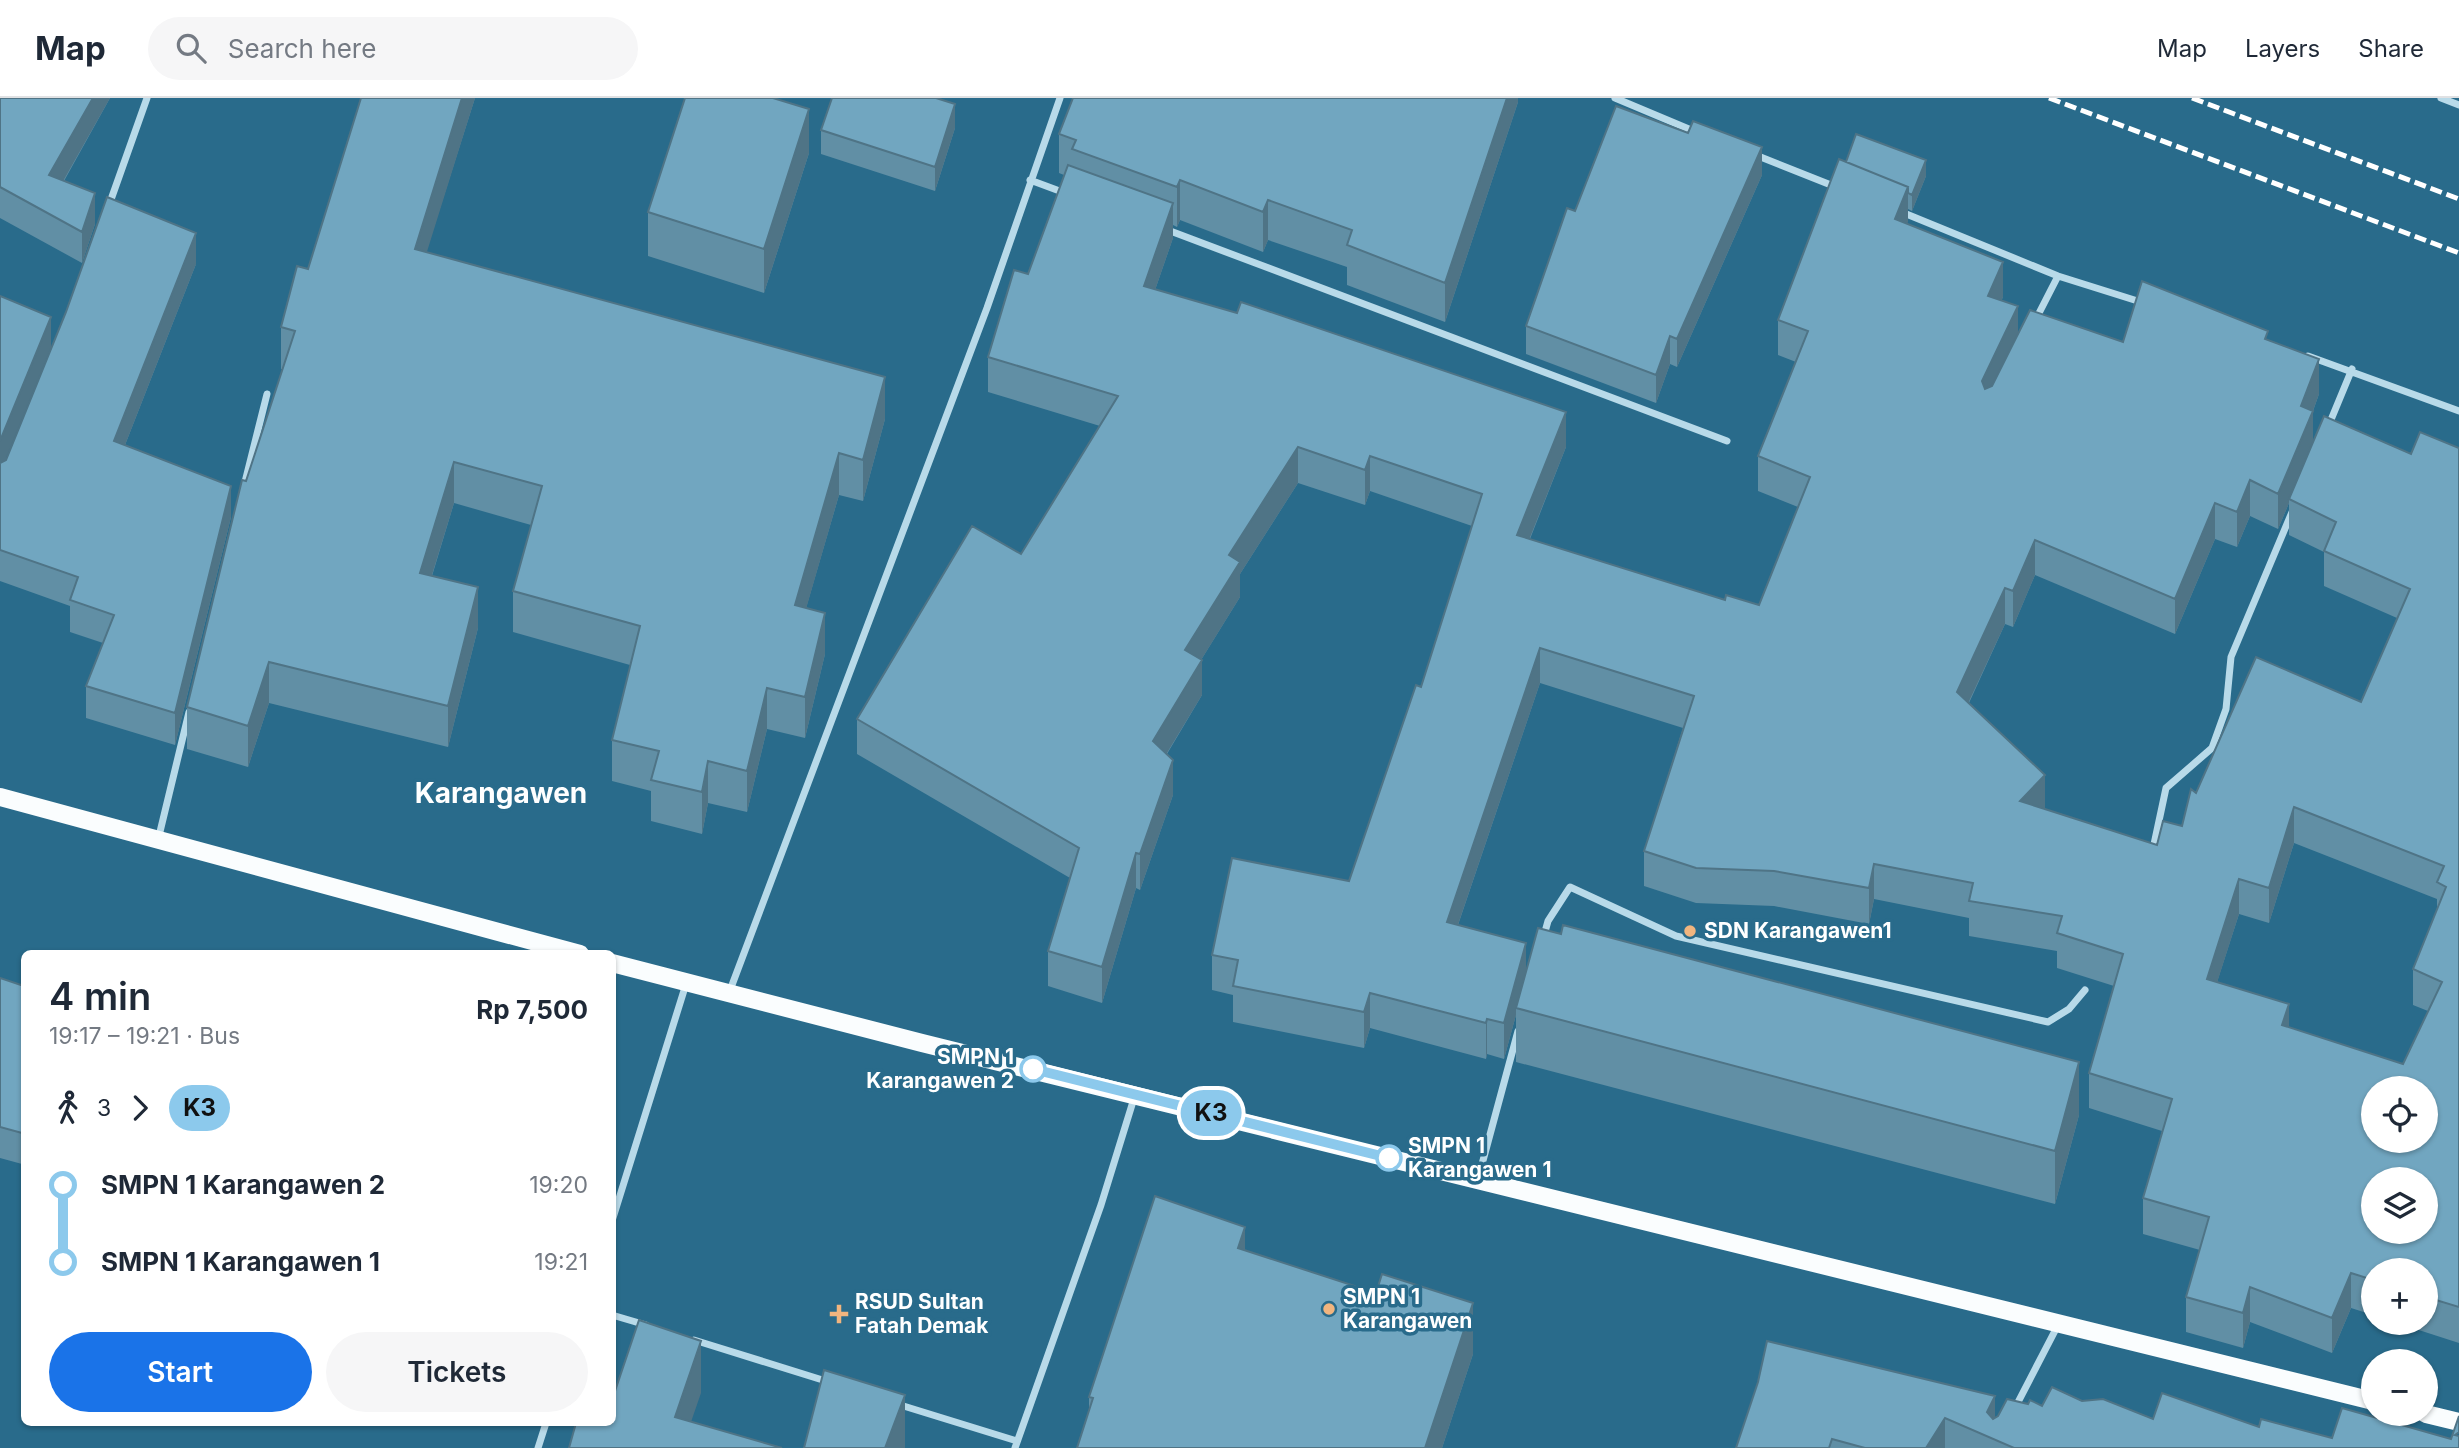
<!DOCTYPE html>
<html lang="en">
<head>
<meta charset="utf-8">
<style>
  :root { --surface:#fff; --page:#f6f6f7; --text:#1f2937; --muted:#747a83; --line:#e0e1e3; --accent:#1a73e8 }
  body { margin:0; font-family:Inter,sans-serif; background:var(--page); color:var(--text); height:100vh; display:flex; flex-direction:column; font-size:26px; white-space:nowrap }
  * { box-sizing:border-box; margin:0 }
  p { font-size:23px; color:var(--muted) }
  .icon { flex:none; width:38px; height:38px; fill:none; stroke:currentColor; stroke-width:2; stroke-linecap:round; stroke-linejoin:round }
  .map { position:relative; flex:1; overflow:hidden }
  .sheet { position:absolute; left:21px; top:852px; width:595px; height:476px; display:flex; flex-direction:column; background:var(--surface); border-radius:10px; box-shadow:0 2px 5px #0004 }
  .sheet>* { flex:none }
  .badge { padding:0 14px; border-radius:23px; font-size:24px; line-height:46px }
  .fabs { position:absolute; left:2361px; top:978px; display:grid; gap:14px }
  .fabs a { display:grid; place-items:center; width:77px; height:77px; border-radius:50%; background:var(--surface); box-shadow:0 2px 5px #0004; font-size:35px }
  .map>.badge { position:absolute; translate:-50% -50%; box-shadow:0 0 0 4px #fff }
  .legs { display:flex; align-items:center; gap:10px; height:77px; padding:0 28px; font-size:23px }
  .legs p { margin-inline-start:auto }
  .overview { display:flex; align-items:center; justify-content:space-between; height:119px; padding:0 28px }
  h1 { font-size:38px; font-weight:600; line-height:52px }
  .action { display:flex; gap:14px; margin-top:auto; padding:14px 28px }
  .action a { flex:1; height:80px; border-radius:42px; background:var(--accent); color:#fff; font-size:28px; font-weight:600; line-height:80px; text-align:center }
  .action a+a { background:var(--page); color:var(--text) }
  ul { padding:0 28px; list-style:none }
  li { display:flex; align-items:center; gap:24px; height:77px; font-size:26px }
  li i { display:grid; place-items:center; width:10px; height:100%; margin:0 9px; background:currentColor }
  li i::after { content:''; width:18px; height:18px; margin:-9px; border:5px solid; border-radius:50%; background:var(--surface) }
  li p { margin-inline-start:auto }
  li:first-child i { background:linear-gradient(#0000 50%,currentColor 0) }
  li:last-child i { background:linear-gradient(currentColor 50%,#0000 0) }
  header { display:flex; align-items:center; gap:42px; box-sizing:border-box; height:98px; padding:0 35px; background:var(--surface); border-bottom:2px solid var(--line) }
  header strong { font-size:33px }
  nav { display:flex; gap:38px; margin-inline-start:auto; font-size:24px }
  .search { width:490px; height:63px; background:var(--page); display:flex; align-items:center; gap:18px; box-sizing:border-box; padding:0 24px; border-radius:38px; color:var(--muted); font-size:26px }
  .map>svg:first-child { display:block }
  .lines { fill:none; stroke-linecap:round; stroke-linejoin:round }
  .street { stroke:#b8dae9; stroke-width:7 }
  .primary { stroke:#fafdfe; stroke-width:18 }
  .rail { stroke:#fff; stroke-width:5; stroke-dasharray:12 5; stroke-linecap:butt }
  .wall { fill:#618fa5; fill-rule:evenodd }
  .shaded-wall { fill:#4f7486 }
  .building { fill:#71a6c0; stroke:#4f7486; stroke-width:2; fill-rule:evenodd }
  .line-1-casing { stroke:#fff; stroke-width:16 }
  .line-1 { stroke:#8cc9ec; stroke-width:10 }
  .poi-dot { fill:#f1b57f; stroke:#296b8b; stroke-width:2.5 }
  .stop-1-dot { fill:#fff; stroke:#8cc9ec; stroke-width:3.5 }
  .labels { text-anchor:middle; stroke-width:7; stroke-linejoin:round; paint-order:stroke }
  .poi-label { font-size:21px; font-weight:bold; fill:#fff; stroke:#296b8b; text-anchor:start }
  .stop-label { font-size:21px; font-weight:bold; fill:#fff; stroke:#296b8b; text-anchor:end }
  .district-label { font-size:28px; font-weight:bold; fill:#fff; stroke:#296b8b }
</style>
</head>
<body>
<header>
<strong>Map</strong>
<div class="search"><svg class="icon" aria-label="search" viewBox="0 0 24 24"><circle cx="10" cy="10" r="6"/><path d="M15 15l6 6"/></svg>Search here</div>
<nav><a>Map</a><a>Layers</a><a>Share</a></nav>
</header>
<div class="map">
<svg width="2459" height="1350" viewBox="0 0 2459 1350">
  <rect width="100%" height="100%" fill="#296b8b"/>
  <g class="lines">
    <path class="street" d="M 1615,0 L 1696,34
      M 2441,0 L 2459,7
      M 1753,56 L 1836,89
      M 1030,82 L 1065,95
      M 108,110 L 147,0
      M 1899,113 L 2058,178 L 2144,205
      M 1165,131 L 1727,343
      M 2036,221 L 2058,178
      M 2308,258 L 2459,313
      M 2328,329 L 2352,271
      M 243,392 L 267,296
      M 158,742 L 189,614
      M 2153,751 L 2166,690 L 2212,650 L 2226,611 L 2231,559 L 2292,414
      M 1543,841 L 1548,823 L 1570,789 L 1676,838 L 2048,924 L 2069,911 L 2085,892
      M 729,895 L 987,210 L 1060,0
      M 1478,1081 L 1518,933
      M 612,1123 L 686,886
      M 612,1217 L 646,1227
      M 694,1242 L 829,1284
      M 897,1306 L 1017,1343
      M 2015,1310 L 2058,1227
      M 538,1350 L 546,1325
      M 1015,1350 L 1101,1107 L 1135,997"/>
    <path class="primary" d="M 0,699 L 580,856
      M 612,865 L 922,945 L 2373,1303
      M 2426,1316 L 2459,1324"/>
    <path class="rail" d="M 2049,0 L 2459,155
      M 2192,0 L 2459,101"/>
  </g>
  <path class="wall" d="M 0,0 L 110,0 L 64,83 L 95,126 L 82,165 L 0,120 Z
    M 475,0 L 426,154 L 885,321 L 863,403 L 839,397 L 806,510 L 825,556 L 805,640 L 767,631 L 747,714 L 708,705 L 702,736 L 651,723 L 651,693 L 612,683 L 612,642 L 630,567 L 513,534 L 513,493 L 531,427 L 454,405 L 432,478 L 478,530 L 448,649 L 269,605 L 248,669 L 187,651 L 187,609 L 246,383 L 283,271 L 281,271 L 281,229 L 308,171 Z
    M 1518,0 L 1518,4 L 1445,224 L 1347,187 L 1347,169 L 1268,142 L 1263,154 L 1180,122 L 1177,129 L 1173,127 L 1173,140 L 1155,192 L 1566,349 L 1530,441 L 1725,502 L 1759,507 L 1798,409 L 1758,393 L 1758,358 L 1796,264 L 1778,257 L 1778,222 L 1846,64 L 1926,78 L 1912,113 L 1908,111 L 1907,126 L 2003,199 L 2001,203 L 2018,236 L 2123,244 L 2268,242 L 2319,296 L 2313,313 L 2313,344 L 2411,356 L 2459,350 L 2459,1245 L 2397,1225 L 2426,1225 L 2426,1172 L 2373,1172 L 2373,1217 L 2351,1210 L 2332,1255 L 2250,1224 L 2243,1250 L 2186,1234 L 2186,1199 L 2200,1152 L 2143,1136 L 2143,1100 L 2162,1033 L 2089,1010 L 2089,975 L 2114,888 L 2057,870 L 2057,853 L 1969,838 L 1969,820 L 1874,801 L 1869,826 L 1774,808 L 1696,805 L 1644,788 L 1644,753 L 1683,630 L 1540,585 L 1458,827 L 1526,873 L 2079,1017 L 2055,1106 L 1516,964 L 1516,917 L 1504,961 L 1487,956 L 1486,961 L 1370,930 L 1364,950 L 1233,924 L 1233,897 L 1212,892 L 1212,857 L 1349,783 L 1421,589 L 1472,428 L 1370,393 L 1365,407 L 1298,385 L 1240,476 L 1240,499 L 1201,562 L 1202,597 L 1167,656 L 1173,697 L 1140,792 L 1136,790 L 1102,905 L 1048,888 L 1048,853 L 1070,780 L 857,656 L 857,621 L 1021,456 L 1100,328 L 988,294 L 988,259 L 1028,176 L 1064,77 L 1059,75 L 1059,36 ZM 2289,405 L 2289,437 L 2324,454 L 2324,488 L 2397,520 L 2361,604 L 2196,695 L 2182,728 L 2157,747 L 2045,711 L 1969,605 L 2005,526 L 2013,529 L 2035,477 L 2175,536 L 2215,441 L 2237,449 L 2250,418 L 2278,431 ZM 2294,745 L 2437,801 L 2437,812 L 2413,871 L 2413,907 L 2428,913 L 2403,966 L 2289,930 L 2217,884 L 2239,816 L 2269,825 Z
    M 955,30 L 935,93 L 821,56 L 821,32 Z
    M 809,55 L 764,195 L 648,158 L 648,114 Z
    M 1762,77 L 1677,269 L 1670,266 L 1656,305 L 1526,256 L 1526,228 L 1575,113 Z
    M 196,166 L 125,347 L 231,419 L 175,647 L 86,620 L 86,588 L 103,545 L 70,534 L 70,508 L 0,483 L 0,198 L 6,362 Z
    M 0,880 L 24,888 L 24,1057 L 22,1066 L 0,1060 Z
    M 1245,1152 L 1473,1256 L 1442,1350 L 1077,1350 L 1089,1312 L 1089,1299 Z
    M 1758,1284 L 1995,1320 L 2028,1306 L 2042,1308 L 2082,1303 L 2153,1321 L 2259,1329 L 2332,1340 L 2451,1341 L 2459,1350 L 1736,1350 Z"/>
  <path class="shaded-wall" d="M 93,0 L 110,0 L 49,108 L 49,77 Z
    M 462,0 L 475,0 L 415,192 L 415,151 Z
    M 1507,0 L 1518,0 L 1518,4 L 1445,224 L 1445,185 Z
    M 955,6 L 955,30 L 935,93 L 935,69 Z
    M 809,11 L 809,55 L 764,195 L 764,151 Z
    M 1762,49 L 1762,77 L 1677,269 L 1677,241 Z
    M 1926,62 L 1926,78 L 1912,113 L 1912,97 Z
    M 1180,82 L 1180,122 L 1177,129 L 1177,89 Z
    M 1908,89 L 1908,124 L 1895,156 L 1895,121 Z
    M 95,95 L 95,126 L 82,165 L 82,134 Z
    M 1268,102 L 1268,142 L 1263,154 L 1263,114 Z
    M 1173,105 L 1173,140 L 1144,224 L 1144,188 Z
    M 196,135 L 196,166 L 114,375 L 114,343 Z
    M 2003,164 L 2003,199 L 1988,234 L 1988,198 Z
    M 2018,208 L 2018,244 L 1982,318 L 1982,283 Z
    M 51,219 L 51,250 L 0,375 L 0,343 Z
    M 1670,238 L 1670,266 L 1656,305 L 1656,277 Z
    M 2319,261 L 2319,296 L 2310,321 L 2313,313 L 2313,348 L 2289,401 L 2289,405 L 2278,431 L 2278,396 L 2301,308 Z
    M 885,279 L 885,321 L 863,403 L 863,362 Z
    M 1566,314 L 1566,349 L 1517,472 L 1517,437 Z
    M 1298,349 L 1298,385 L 1240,476 L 1240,499 L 1185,588 L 1185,552 L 1229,457 Z
    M 839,355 L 839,397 L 795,549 L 795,507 Z
    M 1370,358 L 1370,393 L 1365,407 L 1365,372 Z
    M 454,364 L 454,405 L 420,516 L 420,475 Z
    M 2250,382 L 2250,418 L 2237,449 L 2237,414 Z
    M 231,388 L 231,419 L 175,647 L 175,615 Z
    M 2215,405 L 2215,441 L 2175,536 L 2175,501 Z
    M 2035,442 L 2035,477 L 2013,529 L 2013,493 Z
    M 478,489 L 478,530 L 448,649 L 448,608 Z
    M 2005,490 L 2005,526 L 1957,629 L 1957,594 Z
    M 825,515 L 825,556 L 805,640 L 805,599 Z
    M 1540,550 L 1540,585 L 1447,859 L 1447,824 Z
    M 1202,562 L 1202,597 L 1153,678 L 1153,643 Z
    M 269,564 L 269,605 L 248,669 L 248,628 Z
    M 767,590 L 767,631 L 747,714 L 747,673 Z
    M 1173,662 L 1173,697 L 1140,792 L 1140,756 Z
    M 708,663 L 708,705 L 702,736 L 702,694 Z
    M 2045,677 L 2045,712 L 2020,703 Z
    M 2294,709 L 2294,745 L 2269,825 L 2269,790 Z
    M 1136,755 L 1136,790 L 1102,905 L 1102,869 Z
    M 1874,766 L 1874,801 L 1869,826 L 1869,790 Z
    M 2239,781 L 2239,816 L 2207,916 L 2207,881 Z
    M 1526,845 L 1526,880 L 1516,910 L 1516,917 L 1504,961 L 1504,925 Z
    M 1370,895 L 1370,930 L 1364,950 L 1364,914 Z
    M 2289,906 L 2289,941 L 2282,927 Z
    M 1487,921 L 1487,956 L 1486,961 L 1486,925 Z
    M 2079,964 L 2079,1017 L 2055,1106 L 2055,1053 Z
    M 24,1026 L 24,1057 L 22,1066 L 22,1035 Z
    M 1245,1129 L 1245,1180 L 1238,1150 Z
    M 2351,1175 L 2351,1210 L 2332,1255 L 2332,1220 Z
    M 2250,1189 L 2250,1224 L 2243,1250 L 2243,1215 Z
    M 1473,1205 L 1473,1256 L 1442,1350 L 1425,1350 Z
    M 701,1243 L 701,1295 L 682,1350 L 675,1319 Z
    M 905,1297 L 905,1350 L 885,1350 Z
    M 1995,1298 L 1995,1334 L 1987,1314 Z
    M 1945,1320 L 1945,1350 L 1926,1350 Z"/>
  <path class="building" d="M 0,0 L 93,0 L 49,77 L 95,95 L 82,134 L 0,89 Z
    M 361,0 L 462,0 L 415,151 L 885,279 L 863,362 L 839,355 L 795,507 L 825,515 L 805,599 L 767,590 L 747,673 L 708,663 L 702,694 L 651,682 L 659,653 L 612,642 L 640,528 L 513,493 L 542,388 L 454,364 L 420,475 L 478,489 L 448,608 L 269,564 L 248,628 L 187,609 L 242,382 L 246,383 L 295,233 L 281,229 L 297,168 L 308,171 Z
    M 685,0 L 773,0 L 809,11 L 764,151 L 648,114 Z
    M 832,0 L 936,0 L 955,6 L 935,69 L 821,32 Z
    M 1073,0 L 1507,0 L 1445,185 L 1347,147 L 1352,132 L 1268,102 L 1263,114 L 1180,82 L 1177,89 L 1072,51 L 1076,42 L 1059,36 Z
    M 1616,8 L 1688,35 L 1693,23 L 1762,49 L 1677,241 L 1670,238 L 1656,277 L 1526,228 L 1567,110 L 1575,113 Z
    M 1856,36 L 1926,62 L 1912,97 L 1908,95 L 1908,89 L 1846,64 Z
    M 1839,61 L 1908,89 L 1895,121 L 2003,164 L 1988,198 L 2018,208 L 1982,283 L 1985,291 L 1992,288 L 2030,212 L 2123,244 L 2142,183 L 2268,233 L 2265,241 L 2319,261 L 2301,308 L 2313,313 L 2278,396 L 2250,382 L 2237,414 L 2215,405 L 2175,501 L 2035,442 L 2013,493 L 2005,490 L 1957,594 L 2045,677 L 2020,703 L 2157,747 L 2163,723 L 2182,728 L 2191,691 L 2196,695 L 2256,559 L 2361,604 L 2410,491 L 2324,453 L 2336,424 L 2289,401 L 2324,318 L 2411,356 L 2420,334 L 2459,350 L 2459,1209 L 2426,1199 L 2426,1172 L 2373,1172 L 2373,1182 L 2351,1175 L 2332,1220 L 2250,1189 L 2243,1215 L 2186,1199 L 2209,1119 L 2143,1100 L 2172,1001 L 2089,975 L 2123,856 L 2057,835 L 2062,818 L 1969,803 L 1973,785 L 1874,766 L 1869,790 L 1774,773 L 1696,770 L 1644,753 L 1694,598 L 1540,550 L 1447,824 L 1526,845 L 1504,925 L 1487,921 L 1486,925 L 1370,895 L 1364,914 L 1233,888 L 1238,862 L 1212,857 L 1232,760 L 1349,783 L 1416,587 L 1421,589 L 1482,396 L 1370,358 L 1365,372 L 1298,349 L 1229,457 L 1240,464 L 1185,552 L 1202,562 L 1153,643 L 1173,662 L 1140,756 L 1136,755 L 1102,869 L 1048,853 L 1079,750 L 857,621 L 972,428 L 1021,456 L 1118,298 L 988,259 L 1014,172 L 1028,176 L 1068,67 L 1173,105 L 1144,188 L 1237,215 L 1241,204 L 1566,314 L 1517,437 L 1725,502 L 1726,497 L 1759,507 L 1810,379 L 1758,358 L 1808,233 L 1778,222 ZM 2294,709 L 2444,768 L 2437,784 L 2446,789 L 2413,871 L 2442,884 L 2403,966 L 2282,927 L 2289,906 L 2207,881 L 2239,781 L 2269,790 ZM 2373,990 L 2426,990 L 2426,1043 L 2373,1043 ZM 2373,1082 L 2426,1082 L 2426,1134 L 2373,1134 Z
    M 107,99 L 196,135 L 114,343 L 231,388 L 175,615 L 86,588 L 114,517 L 70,502 L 78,479 L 0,452 L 0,365 L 6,362 L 66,214 Z
    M 0,198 L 51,219 L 0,343 Z
    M 1563,827 L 2079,964 L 2055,1053 L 1516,910 L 1538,830 L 1561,836 Z
    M 0,880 L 24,888 L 24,1026 L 22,1035 L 0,1029 Z
    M 1155,1098 L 1245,1129 L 1238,1150 L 1376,1195 L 1382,1176 L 1473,1205 L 1425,1350 L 1077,1350 L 1093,1300 L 1089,1299 Z
    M 639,1222 L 701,1243 L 675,1319 L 782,1350 L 569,1350 L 576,1325 L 612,1325 L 612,1302 Z
    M 1767,1243 L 1995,1298 L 1987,1314 L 1993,1321 L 1998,1318 L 2007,1301 L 2028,1306 L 2030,1302 L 2042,1308 L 2052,1289 L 2082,1303 L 2103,1301 L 2153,1321 L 2162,1295 L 2259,1329 L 2261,1321 L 2332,1340 L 2342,1310 L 2451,1341 L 2459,1318 L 2459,1334 L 2455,1337 L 2459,1338 L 2459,1350 L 2014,1350 L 1945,1320 L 1926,1350 L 1865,1350 L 1832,1341 L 1829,1350 L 1736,1350 L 1758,1284 Z
    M 824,1272 L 905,1297 L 885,1350 L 804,1350 Z"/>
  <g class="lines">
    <g class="line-1-casing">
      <path id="line-1" d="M 1033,971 L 1389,1060"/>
    </g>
    <use href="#line-1" class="line-1"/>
  </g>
  <g class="poi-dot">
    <circle cx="1690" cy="833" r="7"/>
    <circle cx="1329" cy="1211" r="7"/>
    <path d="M835.5 1205.5h7v7h7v7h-7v7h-7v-7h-7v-7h7z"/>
  </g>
  <g class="stop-1-dot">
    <circle cx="1033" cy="971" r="12"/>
    <circle cx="1389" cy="1060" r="12"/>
  </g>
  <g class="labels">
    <g class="poi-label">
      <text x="1704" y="840">SDN Karangawen1</text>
      <text x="1343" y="1206">SMPN 1<tspan x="1343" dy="24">Karangawen</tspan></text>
      <text x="855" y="1211">RSUD Sultan<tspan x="855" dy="24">Fatah Demak</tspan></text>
    </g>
    <g class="stop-label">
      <text x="1014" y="966">SMPN 1<tspan x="1014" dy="24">Karangawen 2</tspan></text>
      <text x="1408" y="1055" text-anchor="start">SMPN 1<tspan x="1408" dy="24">Karangawen 1</tspan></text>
    </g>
    <g class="district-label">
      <text x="501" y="705">Karangawen</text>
    </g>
  </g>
</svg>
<div class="fabs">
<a><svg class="icon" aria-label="locate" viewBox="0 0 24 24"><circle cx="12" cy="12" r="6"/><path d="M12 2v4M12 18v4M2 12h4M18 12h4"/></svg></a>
<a><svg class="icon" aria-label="layers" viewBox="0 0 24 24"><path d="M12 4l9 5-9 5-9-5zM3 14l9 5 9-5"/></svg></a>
<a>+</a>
<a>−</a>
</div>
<b class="badge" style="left:1211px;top:1015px;background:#8cc9ec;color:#111">K3</b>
<section class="sheet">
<div class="overview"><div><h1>4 min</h1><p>19:17 – 19:21 · Bus</p></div><b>Rp 7,500</b></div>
<div class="legs"><svg class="icon" aria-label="walk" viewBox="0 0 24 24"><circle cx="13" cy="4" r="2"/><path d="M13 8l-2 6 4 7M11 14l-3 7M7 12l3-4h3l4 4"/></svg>3<svg class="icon" aria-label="forward" viewBox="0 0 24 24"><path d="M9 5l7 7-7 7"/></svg><b class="badge" style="background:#8cc9ec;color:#111">K3</b></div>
<ul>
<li><i style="color:#8cc9ec"></i><b>SMPN 1 Karangawen 2</b><p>19:20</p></li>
<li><i style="color:#8cc9ec"></i><b>SMPN 1 Karangawen 1</b><p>19:21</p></li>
</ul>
<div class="action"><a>Start</a><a>Tickets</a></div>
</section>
</div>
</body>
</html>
